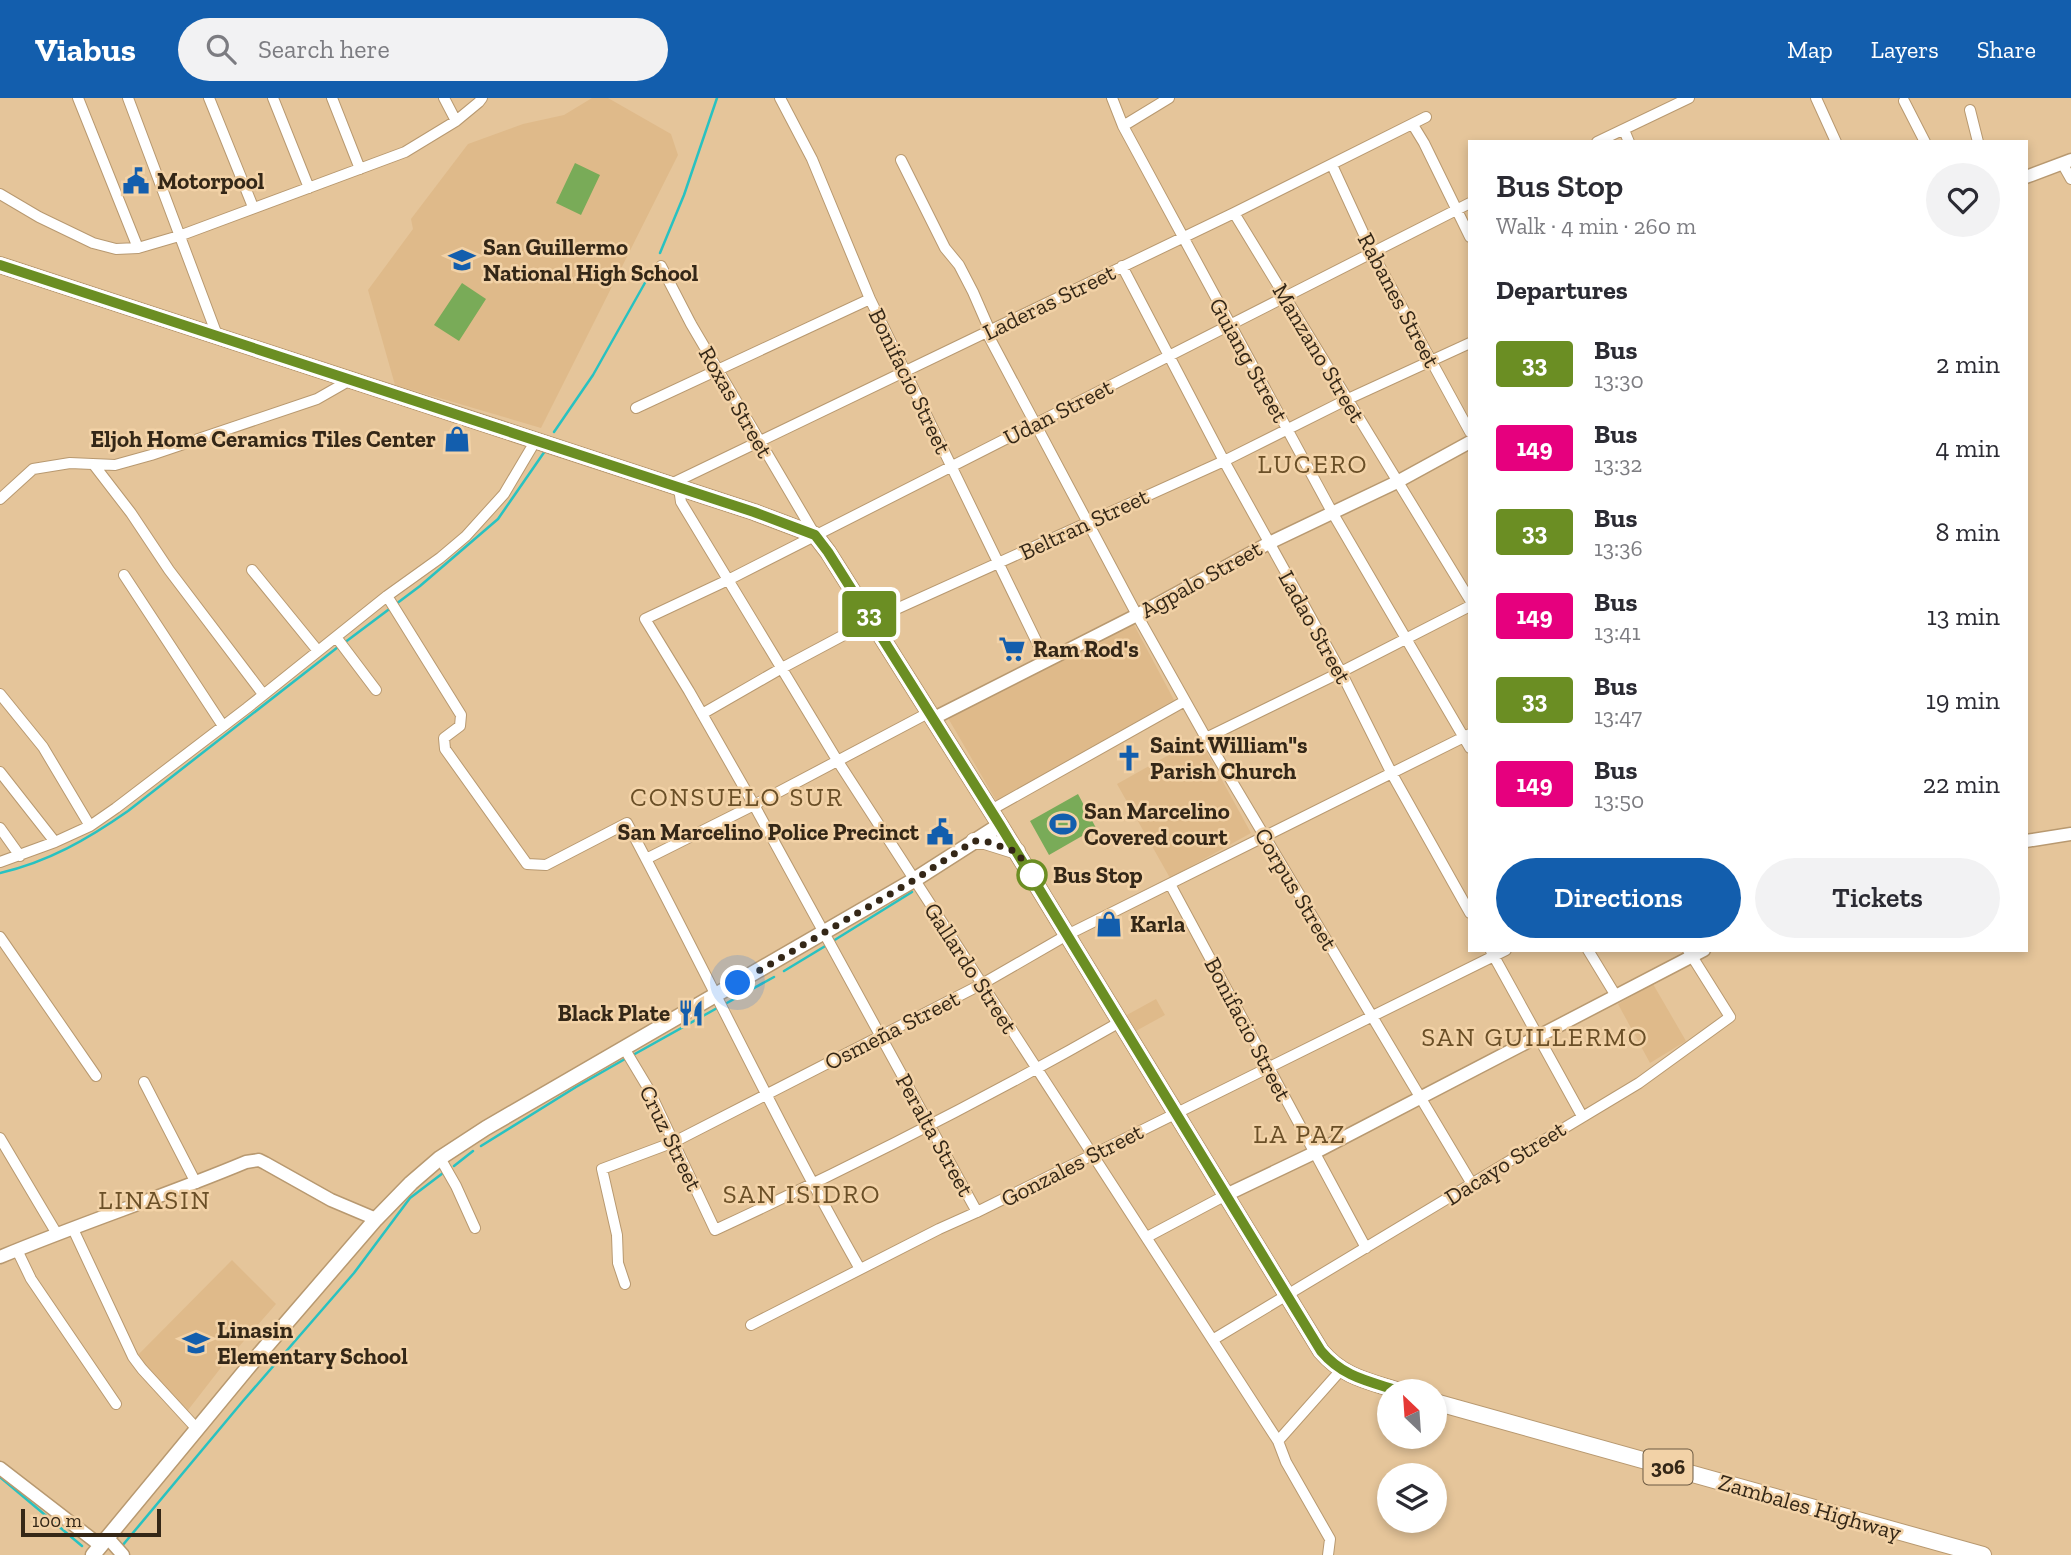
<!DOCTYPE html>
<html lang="en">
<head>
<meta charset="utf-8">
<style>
  :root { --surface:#fff; --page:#f2f2f3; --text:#2b2b33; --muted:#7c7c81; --accent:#135ead }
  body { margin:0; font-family:"Zilla Slab",serif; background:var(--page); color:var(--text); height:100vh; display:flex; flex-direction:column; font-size:26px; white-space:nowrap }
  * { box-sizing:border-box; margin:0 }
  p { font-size:23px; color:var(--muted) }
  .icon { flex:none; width:38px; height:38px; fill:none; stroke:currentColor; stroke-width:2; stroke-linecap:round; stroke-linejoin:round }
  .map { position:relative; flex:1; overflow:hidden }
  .drawer { position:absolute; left:1468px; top:42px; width:560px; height:812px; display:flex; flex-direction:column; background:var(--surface); border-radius:0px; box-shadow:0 4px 10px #0003 }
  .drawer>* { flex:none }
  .badge { padding:0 14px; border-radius:5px; font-size:24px; line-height:46px }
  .needle { width:46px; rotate:335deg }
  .tools { position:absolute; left:1377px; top:1281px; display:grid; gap:14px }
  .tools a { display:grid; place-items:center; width:70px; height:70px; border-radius:50%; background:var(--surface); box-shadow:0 4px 10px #0003; font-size:35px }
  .scale { position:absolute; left:21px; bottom:18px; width:140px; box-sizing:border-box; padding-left:7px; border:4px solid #342717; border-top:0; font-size:19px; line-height:24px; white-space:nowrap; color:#342717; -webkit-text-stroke:5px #f2d2a7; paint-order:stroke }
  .you { position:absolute; width:35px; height:35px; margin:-18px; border:5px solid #fff; border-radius:50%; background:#1a73e8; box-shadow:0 0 0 10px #1a73e833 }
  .map>.badge { position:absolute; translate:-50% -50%; box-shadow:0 0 0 4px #fff }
  h2 { padding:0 28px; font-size:26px; line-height:63px }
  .round { display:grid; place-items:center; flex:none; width:74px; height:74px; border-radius:37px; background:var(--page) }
  .headline { display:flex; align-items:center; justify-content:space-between; height:119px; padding:0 28px }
  h1 { font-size:33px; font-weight:600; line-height:52px }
  .cta { display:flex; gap:14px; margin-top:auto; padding:14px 28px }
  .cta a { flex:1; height:80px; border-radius:42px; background:var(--accent); color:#fff; font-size:28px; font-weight:600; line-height:80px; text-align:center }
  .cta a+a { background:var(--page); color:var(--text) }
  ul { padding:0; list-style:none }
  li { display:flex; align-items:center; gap:21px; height:84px; padding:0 28px }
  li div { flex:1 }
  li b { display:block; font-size:26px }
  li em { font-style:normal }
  li .badge { min-width:77px; font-weight:700; text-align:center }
  header { display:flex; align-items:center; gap:42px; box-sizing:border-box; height:98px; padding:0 35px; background:var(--accent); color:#fff }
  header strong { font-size:33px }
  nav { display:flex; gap:38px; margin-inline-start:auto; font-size:24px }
  .search { width:490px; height:63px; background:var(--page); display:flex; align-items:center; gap:18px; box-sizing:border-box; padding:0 24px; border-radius:38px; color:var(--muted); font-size:26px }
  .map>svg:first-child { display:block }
  .built { fill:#dfba8a }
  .grass { fill:#79ab58 }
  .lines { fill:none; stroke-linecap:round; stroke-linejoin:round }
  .stream { stroke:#28c2c1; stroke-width:2.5 }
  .minor-casing { stroke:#b89970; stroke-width:12 }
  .tertiary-casing { stroke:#b89970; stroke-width:15 }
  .secondary-casing { stroke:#b89970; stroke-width:17 }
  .primary-casing { stroke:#b89970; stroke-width:18 }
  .minor { stroke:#fff; stroke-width:10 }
  .tertiary { stroke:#fff; stroke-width:12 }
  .secondary { stroke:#fff; stroke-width:14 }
  .primary { stroke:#fff; stroke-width:16 }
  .line-casing { stroke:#fff; stroke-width:16 }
  .line { stroke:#6b8e23; stroke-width:10 }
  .walk { stroke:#342717; stroke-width:7; stroke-dasharray:0 12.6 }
  .stop-dot { fill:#fff; stroke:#6b8e23; stroke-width:3.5 }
  .labels { text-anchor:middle; stroke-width:5; stroke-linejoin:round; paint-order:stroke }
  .shield { fill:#f2d2a7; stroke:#6d5a42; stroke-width:2 }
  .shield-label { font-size:21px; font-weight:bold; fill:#342717 }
  .poi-label { font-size:23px; font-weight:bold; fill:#342717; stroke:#f2d2a7; text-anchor:start }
  .street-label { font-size:23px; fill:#342717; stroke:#f2d2a7 }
  .stop-label { font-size:23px; font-weight:bold; fill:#342717; stroke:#f2d2a7; text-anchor:start }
  .quarter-label { font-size:26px; letter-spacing:2px; fill:#6a4f27; stroke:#f2d2a7 }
</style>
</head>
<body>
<header>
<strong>Viabus</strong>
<div class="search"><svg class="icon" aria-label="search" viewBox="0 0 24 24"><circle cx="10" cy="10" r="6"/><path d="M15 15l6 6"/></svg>Search here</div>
<nav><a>Map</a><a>Layers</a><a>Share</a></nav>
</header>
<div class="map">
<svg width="2071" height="1457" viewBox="0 0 2071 1457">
  <rect width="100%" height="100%" fill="#e5c59a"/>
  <path class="built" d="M 592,0 L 608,0 L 671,36 L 678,57 L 541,330 L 395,287 L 368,192 L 413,131 L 411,121 L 468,46 L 523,26 L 564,17 Z
    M 1133,525 L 1174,602 L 997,704 L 948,620 Z
    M 1199,640 L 1251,735 L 1170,780 L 1117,686 Z
    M 1653,886 L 1686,943 L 1650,965 L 1618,906 Z
    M 1156,901 L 1165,917 L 1134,934 L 1125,918 Z
    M 232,1162 L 276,1206 L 223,1267 L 185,1316 L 134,1261 Z"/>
  <path class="grass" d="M 575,65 L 600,77 L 581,117 L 556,105 Z
    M 462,185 L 486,201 L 459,243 L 434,227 Z
    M 1078,696 L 1096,730 L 1049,757 L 1030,723 Z"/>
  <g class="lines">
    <path class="stream" d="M 660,155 L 684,97 L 717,0
      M 554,334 L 593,277 L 655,167
      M 344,545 L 420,488 L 498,421 L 545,353
      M 0,775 C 48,764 88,741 128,713 L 338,549
      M 833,843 L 912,794
      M 784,873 L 827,847
      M 725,906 L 774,879
      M 633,957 L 719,909
      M 481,1048 L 576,989 L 625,961
      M 454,1068 L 473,1053
      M 0,1379 L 82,1448
      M 122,1448 L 243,1303 L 354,1175 L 410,1100 L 443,1075"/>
    <g class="minor-casing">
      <path id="minor" d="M 78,0 L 138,150
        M 128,0 L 217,237
        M 209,0 L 253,109
        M 273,0 L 309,90
        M 332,0 L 360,71
        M 444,0 L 456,23
        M 780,0 L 812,61 L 870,201 L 1046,563
        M 1112,0 L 1123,28
        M 1169,0 L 1123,28 L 1332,414 L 1470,650
        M 1816,0 L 1836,44
        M 1904,3 L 1925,44
        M 1970,12 L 1978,44
        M 1413,27 L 1424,45 L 1470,139
        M 1624,32 L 1629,44
        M 1597,44 L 1689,0
        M 901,62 L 945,150 L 959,167 L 973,194 L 990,233
        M 2062,65 L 2071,81
        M 1332,67 L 1373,156 L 1470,334
        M 0,96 L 39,119 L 93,145 L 116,151 L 138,150 L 179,138 L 405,54 L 456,23 L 479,4 L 482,0
        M 1234,115 L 1470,502
        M 661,168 L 691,226 L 815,437
        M 1122,168 L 1224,363 L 1341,574 L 1392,676 L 1470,815
        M 987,235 L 1137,517 L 1206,640 L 1472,1086
        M 636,310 L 870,201
        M 94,367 L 131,415 L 169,472 L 263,596
        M 671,386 L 1234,115 L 1426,19
        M 679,390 L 681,404 L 837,662 L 1278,1343 L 1286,1364 L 1330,1441 L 1328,1457
        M 0,401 L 33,371 L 70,365 L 115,367 L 151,357 L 317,301 L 352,281
        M 252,472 L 318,553
        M 124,477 L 223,628
        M 387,498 L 461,617 L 460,628 L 444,640 L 445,651 L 527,766 L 546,767 L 627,725 C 706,873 777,1025 860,1171
        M 336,539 L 376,592
        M 0,596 L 43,649 L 90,728
        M 702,616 L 782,570 L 872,522 L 1224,363 L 1348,301 L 1470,245
        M 1206,640 L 1341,574 L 1470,508
        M 0,674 L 55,744
        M 991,712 L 1185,603
        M 0,730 L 20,758
        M 646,761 L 754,707 L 930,614
        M 0,764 L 55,744 L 90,728 L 116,710 L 247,610 L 387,498 L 440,460 L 466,438 L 504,396 L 536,342
        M 1170,786 L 1366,1150
        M 0,839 L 96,978
        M 1588,852 L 1616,898
        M 1491,853 L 1582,1018
        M 624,950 L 648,990 L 715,1132 C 853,1068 989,999 1120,924
        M 144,984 L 196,1085
        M 0,1040 L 57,1136
        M 440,1060 L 456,1088 L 475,1130
        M 977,1114 L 754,707 L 689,593 L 645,521 L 728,482 L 1470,105
        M 73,1131 L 133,1259 L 142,1271 L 197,1331
        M 1147,1139 L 1226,1097
        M 17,1152 L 31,1181 L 116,1306
        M 625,1186 L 618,1165 L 617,1137 L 602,1071 L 674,1044 L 982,886 L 1067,837 L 1470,636
        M 751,1227 L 939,1131 L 977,1114 L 1506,852
        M 1214,1241 L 1639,985 L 1730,919 L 1688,852
        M 1278,1343 L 1341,1272"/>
    </g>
    <g class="tertiary-casing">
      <path id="tertiary" d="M 2026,79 L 2071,62
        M 934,620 L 1137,517 L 1269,445 L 1397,384 L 1470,344
        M 2026,743 L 2071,736
        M 1226,1097 L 1314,1055 L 1704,852
        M 0,1159 C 81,1125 165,1098 246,1064 L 259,1062 L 265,1065 L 331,1102 L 376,1121
        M 0,1370 L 101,1448
        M 107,1439 L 123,1457"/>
    </g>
    <g class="secondary-casing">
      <path id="secondary" d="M 93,1457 L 250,1267 L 376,1121 L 411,1085 L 440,1060 L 486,1030 L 914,782 L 1000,727"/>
    </g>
    <g class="primary-casing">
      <path id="primary" d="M 0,167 L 754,414 L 815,437 L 828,454 L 1000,727 L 1321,1253 C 1343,1279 1368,1283 1399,1293
        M 974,743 L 985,743 L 1017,753
        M 1435,1304 L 1983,1457"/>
    </g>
    <use href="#minor" class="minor"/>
    <use href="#tertiary" class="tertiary"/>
    <use href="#secondary" class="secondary"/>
    <use href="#primary" class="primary"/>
  </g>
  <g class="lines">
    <g class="line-casing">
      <path id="line" d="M 0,167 L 754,414 L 815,437 L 828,454 L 1000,727 L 1321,1253 C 1343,1279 1368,1283 1399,1293"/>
    </g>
    <use href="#line" class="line"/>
    <path class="walk" d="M 738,885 L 914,782 L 974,743 L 985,743 L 1017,754 L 1035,782 L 1032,777"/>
  </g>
  <defs>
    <g id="civic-bare" transform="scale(2.1)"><path d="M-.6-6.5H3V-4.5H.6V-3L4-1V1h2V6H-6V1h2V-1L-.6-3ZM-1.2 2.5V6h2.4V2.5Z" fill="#135ead" stroke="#f2d2a7" stroke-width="2.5" paint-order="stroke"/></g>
    <g id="school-bare" transform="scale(2.1)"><path d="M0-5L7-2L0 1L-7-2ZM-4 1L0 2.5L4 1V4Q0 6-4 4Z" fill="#135ead" stroke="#f2d2a7" stroke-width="2.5" paint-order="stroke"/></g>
    <g id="shop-bare" transform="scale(2.1)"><path d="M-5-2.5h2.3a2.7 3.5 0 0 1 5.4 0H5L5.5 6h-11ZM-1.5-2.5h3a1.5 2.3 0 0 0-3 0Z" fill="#135ead" stroke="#f2d2a7" stroke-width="2.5" paint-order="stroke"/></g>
    <g id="supermarket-bare" transform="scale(2.1)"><path d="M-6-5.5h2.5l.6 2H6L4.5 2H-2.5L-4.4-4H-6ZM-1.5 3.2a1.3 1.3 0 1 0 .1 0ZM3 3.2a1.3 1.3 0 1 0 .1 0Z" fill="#135ead" stroke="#f2d2a7" stroke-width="2.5" paint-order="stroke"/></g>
    <g id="church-bare" transform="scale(2.1)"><path d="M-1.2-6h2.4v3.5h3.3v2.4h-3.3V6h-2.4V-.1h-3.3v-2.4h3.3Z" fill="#135ead" stroke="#f2d2a7" stroke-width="2.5" paint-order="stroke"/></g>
    <g id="stadium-bare" transform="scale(2.1)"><path d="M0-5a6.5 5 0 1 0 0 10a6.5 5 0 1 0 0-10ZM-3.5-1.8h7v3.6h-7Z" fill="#135ead" stroke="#f2d2a7" stroke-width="2.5" paint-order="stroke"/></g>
    <g id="restaurant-bare" transform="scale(2.1)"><path d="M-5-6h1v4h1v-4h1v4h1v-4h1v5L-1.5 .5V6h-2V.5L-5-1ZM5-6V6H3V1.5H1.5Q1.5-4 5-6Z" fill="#135ead" stroke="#f2d2a7" stroke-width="2.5" paint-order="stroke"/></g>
  </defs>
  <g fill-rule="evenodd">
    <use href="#civic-bare" x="136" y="83"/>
    <use href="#school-bare" x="462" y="162"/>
    <use href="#shop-bare" x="457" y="341"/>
    <use href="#supermarket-bare" x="1012" y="551"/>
    <use href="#church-bare" x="1129" y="660"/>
    <use href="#stadium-bare" x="1063" y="726"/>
    <use href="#civic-bare" x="940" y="734"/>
    <use href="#shop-bare" x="1109" y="826"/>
    <use href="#restaurant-bare" x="691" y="915"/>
    <use href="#school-bare" x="196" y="1245"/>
  </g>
  <circle class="stop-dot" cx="1032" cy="777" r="14"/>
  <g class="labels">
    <rect class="shield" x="1643.5" y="1351.5" width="49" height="35" rx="5"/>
    <g class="shield-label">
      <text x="1668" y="1376">306</text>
    </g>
    <g class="poi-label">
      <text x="157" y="91">Motorpool</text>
      <text x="483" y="157">San Guillermo<tspan x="483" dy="26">National High School</tspan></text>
      <text x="436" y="349" text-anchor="end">Eljoh Home Ceramics Tiles Center</text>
      <text x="1033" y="559">Ram Rod's</text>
      <text x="1150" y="655">Saint William"s<tspan x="1150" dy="26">Parish Church</tspan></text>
      <text x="1084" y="721">San Marcelino<tspan x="1084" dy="26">Covered court</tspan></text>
      <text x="919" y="742" text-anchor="end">San Marcelino Police Precinct</text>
      <text x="1130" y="834">Karla</text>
      <text x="670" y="923" text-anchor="end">Black Plate</text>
      <text x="217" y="1240">Linasin<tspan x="217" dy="26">Elementary School</tspan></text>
    </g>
    <g class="street-label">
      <text transform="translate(1399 202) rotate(62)" y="8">Rabanes Street</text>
      <text transform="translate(1049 204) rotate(-26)" y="8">Laderas Street</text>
      <text transform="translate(1319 255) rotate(59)" y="8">Manzano Street</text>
      <text transform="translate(1249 262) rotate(61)" y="8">Guiang Street</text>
      <text transform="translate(910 283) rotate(64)" y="8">Bonifacio Street</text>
      <text transform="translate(736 304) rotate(60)" y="8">Roxas Street</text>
      <text transform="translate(1058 314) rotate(-27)" y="8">Udan Street</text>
      <text transform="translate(1084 426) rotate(-25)" y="8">Beltran Street</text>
      <text transform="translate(1201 481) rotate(-29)" y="8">Agpalo Street</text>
      <text transform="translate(1315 529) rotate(61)" y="8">Ladao Street</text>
      <text transform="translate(1296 791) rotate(59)" y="8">Corpus Street</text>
      <text transform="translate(971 870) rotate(57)" y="8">Gallardo Street</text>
      <text transform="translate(1248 931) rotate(62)" y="8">Bonifacio Street</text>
      <text transform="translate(892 932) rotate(-27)" y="8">Osmeña Street</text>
      <text transform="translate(935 1037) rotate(61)" y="8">Peralta Street</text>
      <text transform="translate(671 1040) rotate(64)" y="8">Cruz Street</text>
      <text transform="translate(1505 1065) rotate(-32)" y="8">Dacayo Street</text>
      <text transform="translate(1072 1067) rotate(-27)" y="8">Gonzales Street</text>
      <text transform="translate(1810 1409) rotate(16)" y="8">Zambales Highway</text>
    </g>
    <g class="stop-label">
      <text x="1053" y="785">Bus Stop</text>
    </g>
    <g class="quarter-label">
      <text x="1313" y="375">LUCERO</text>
      <text x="737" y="708">CONSUELO SUR</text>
      <text x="1535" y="948">SAN GUILLERMO</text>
      <text x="1300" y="1045">LA PAZ</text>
      <text x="802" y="1105">SAN ISIDRO</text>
      <text x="155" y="1111">LINASIN</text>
    </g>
  </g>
</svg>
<div class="tools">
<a><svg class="needle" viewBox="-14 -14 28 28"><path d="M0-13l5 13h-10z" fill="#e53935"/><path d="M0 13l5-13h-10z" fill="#7c7c81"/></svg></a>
<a><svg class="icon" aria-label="layers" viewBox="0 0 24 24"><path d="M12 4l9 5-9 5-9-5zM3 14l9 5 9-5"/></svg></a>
</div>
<div class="scale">100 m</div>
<div class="you" style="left:738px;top:885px"></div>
<b class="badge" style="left:869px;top:516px;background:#6b8e23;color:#fff">33</b>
<section class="drawer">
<div class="headline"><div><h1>Bus Stop</h1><p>Walk · 4 min · 260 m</p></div><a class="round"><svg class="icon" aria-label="heart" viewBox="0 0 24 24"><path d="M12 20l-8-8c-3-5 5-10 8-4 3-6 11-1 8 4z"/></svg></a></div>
<h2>Departures</h2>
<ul>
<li><span class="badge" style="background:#6b8e23;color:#fff">33</span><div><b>Bus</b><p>13:30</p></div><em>2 min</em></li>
<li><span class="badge" style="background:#e6007e;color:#fff">149</span><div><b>Bus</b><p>13:32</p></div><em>4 min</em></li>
<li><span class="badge" style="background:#6b8e23;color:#fff">33</span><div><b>Bus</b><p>13:36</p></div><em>8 min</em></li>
<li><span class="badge" style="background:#e6007e;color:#fff">149</span><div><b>Bus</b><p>13:41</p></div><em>13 min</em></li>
<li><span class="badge" style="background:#6b8e23;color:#fff">33</span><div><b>Bus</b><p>13:47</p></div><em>19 min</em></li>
<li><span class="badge" style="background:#e6007e;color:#fff">149</span><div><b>Bus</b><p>13:50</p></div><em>22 min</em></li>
</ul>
<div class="cta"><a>Directions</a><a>Tickets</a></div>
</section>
</div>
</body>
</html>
